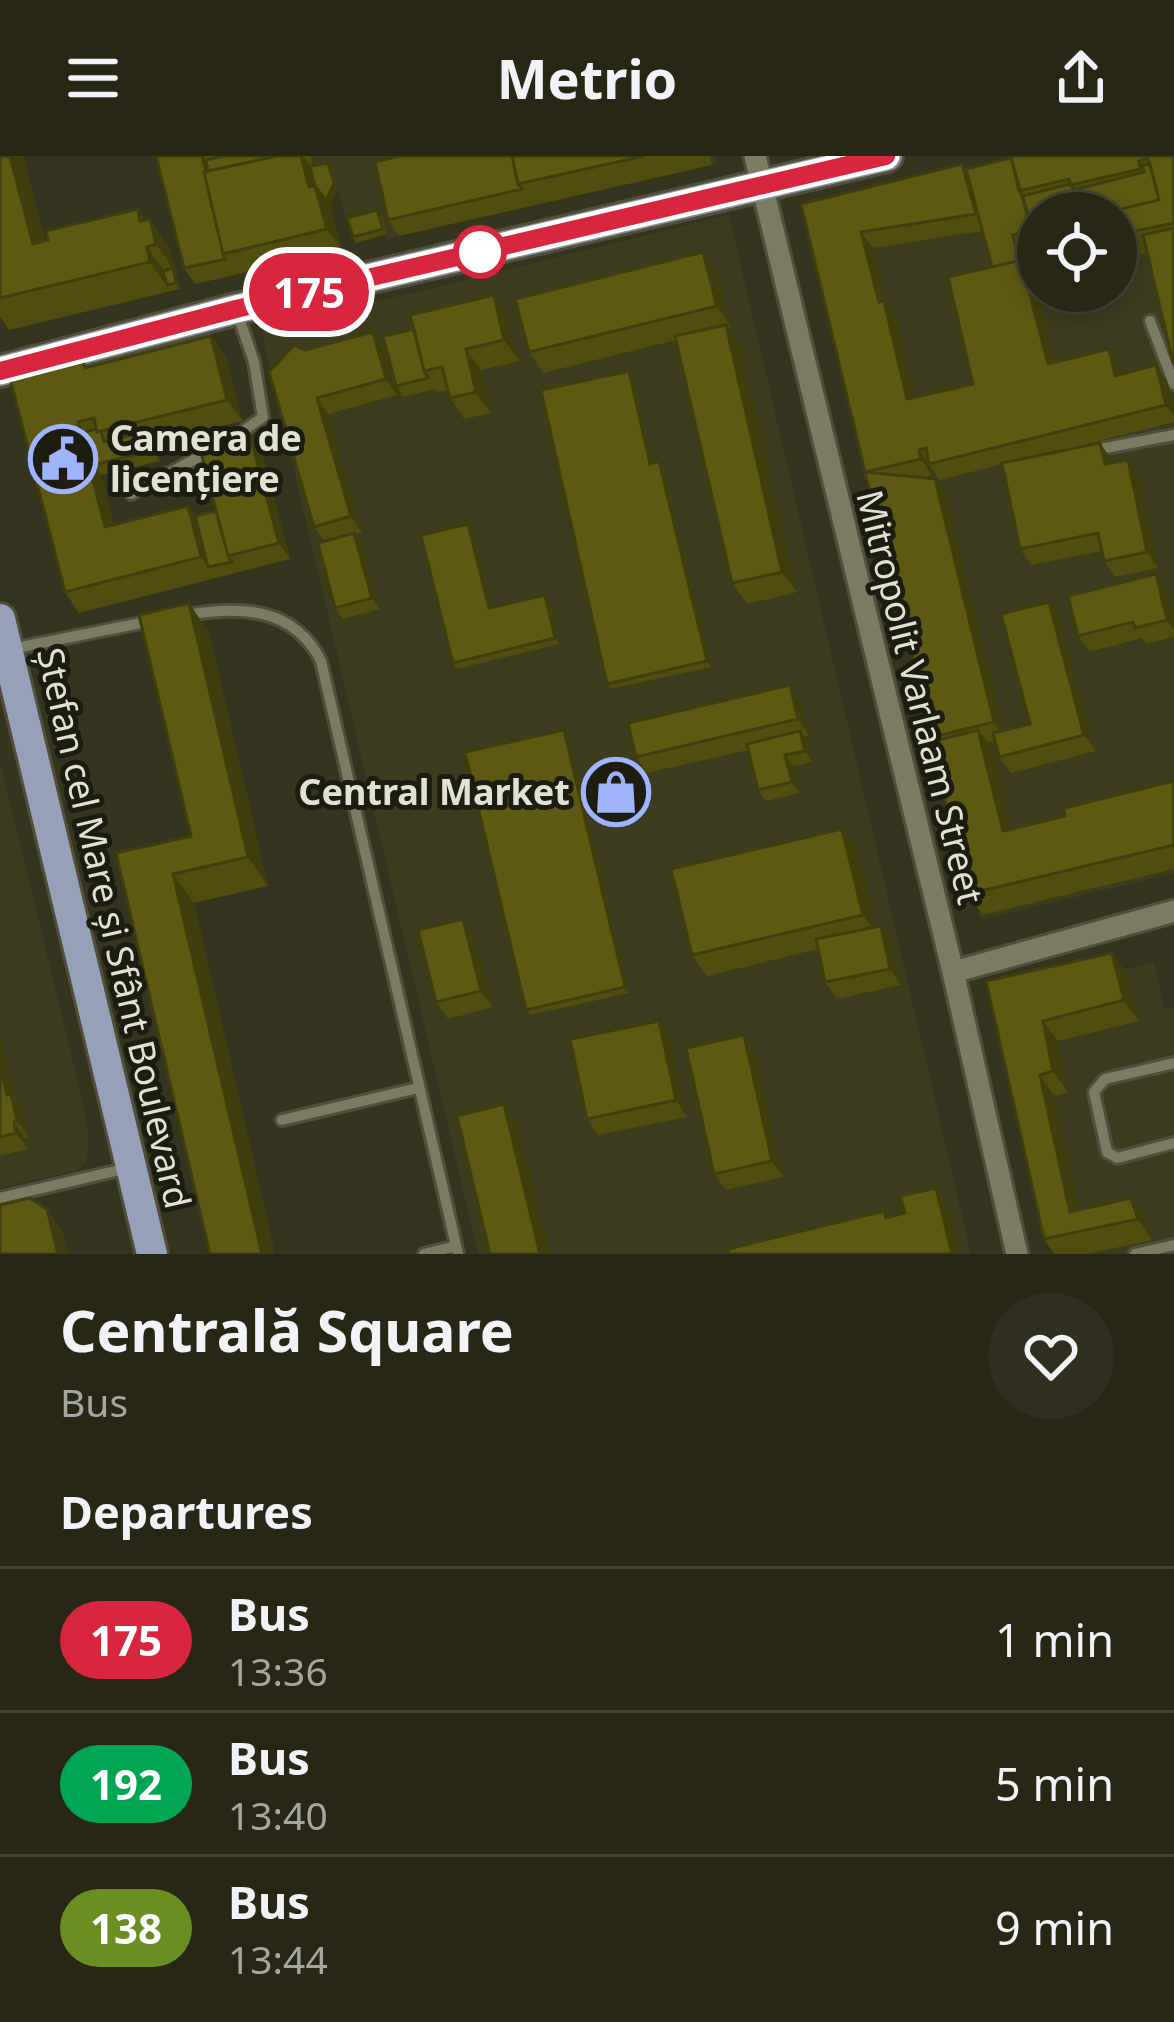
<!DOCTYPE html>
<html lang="en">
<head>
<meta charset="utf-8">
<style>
  :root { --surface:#282716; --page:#302f1f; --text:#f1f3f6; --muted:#a5a5a1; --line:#444435 }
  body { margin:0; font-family:"Noto Sans",sans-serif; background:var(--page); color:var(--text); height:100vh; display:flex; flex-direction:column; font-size:45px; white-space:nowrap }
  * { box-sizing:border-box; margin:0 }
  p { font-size:39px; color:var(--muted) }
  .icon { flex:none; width:66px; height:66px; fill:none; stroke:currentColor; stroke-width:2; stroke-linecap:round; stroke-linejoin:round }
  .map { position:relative; height:1098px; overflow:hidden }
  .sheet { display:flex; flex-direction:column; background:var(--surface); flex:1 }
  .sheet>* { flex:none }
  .badge { padding:0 24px; border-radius:39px; font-size:42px; line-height:78px }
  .fabs { position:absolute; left:1017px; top:36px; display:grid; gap:24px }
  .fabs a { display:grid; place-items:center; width:120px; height:120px; border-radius:50%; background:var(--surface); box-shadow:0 6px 18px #0003,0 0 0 3px var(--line); font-size:60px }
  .map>.badge { position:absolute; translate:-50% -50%; box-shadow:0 0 0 6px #fff }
  h2 { padding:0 60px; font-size:45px; line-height:108px }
  .round { display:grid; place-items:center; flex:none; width:126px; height:126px; border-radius:63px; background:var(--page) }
  .overview { display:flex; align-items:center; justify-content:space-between; height:204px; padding:0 60px }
  h1 { font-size:57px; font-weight:700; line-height:90px }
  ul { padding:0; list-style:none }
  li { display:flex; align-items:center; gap:36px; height:144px; padding:0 60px; border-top:3px solid var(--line) }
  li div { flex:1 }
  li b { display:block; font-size:45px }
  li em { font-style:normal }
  li .badge { min-width:132px; font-weight:700; text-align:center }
  header { display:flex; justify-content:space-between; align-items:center; height:156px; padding:0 60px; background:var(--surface); font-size:54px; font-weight:700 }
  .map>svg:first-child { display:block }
  .built { fill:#3e3c1e; fill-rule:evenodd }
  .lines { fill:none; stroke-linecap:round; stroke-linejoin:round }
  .service-casing { stroke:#504f3c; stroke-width:16 }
  .minor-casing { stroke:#504f3c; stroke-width:27 }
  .secondary-casing { stroke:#504f3c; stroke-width:36 }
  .primary-casing { stroke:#504f3c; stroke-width:36 }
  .service { stroke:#7b7b61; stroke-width:10 }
  .minor { stroke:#7b7b61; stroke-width:21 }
  .secondary { stroke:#898d8d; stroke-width:30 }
  .primary { stroke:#97a0b9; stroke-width:30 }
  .wall { fill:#504d0f; fill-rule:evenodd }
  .shaded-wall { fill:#413e0d }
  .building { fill:#5d5912; stroke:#413e0d; stroke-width:3 }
  .line-casing { stroke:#fff; stroke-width:27 }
  .line { stroke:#d7263d; stroke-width:18 }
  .stop-dot { fill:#fff; stroke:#d7263d; stroke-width:6 }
  .labels { text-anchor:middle; stroke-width:10; stroke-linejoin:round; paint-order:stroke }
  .poi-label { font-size:36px; font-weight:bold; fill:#e2e2d4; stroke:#1c1c11; text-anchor:start }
  .street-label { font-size:36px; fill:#e2e2d4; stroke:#1c1c11 }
</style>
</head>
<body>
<header><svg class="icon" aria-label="menu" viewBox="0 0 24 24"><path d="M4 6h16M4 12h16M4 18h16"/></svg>Metrio<svg class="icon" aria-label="share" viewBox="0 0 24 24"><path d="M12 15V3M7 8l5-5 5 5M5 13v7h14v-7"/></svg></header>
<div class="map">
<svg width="1174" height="1098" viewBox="0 0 1174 1098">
  <rect width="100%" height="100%" fill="#35341e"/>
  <path class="built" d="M 311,0 L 714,0 L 716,7 L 387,83 L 379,54 L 345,60 L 332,13 L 314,16 Z
    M 1174,0 L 1174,717 L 981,764 L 812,64 ZM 1038,57 L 1116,57 L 1116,135 L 1038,135 Z
    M 729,59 L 971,1098 L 478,1098 L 261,174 Z
    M 0,605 L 83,947 L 89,983 L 86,1006 L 78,1014 L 0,1032 Z
    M 1154,806 L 1164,853 L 1174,851 L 1174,1098 L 1055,1098 L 997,844 Z"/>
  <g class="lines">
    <g class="service-casing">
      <path id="service" d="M 1150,165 L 1174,228
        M 1095,294 L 1174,279
        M 131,338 L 232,283 L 263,261 L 254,206 L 237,156
        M 187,459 C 241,450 294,451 321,505 L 458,1098
        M 11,493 L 151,465
        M 1174,907 L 1105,923 L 1094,936 L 1107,996 L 1117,1002 L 1174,987
        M 282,964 L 418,932
        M 0,1042 L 128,1012
        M 424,1098 L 456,1090
        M 1135,1098 L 1174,1089"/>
    </g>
    <g class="minor-casing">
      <path id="minor" d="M 755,0 L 953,816 L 1017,1098
        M 953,816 L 1174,755"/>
    </g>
    <g class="secondary-casing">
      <path id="secondary" d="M 0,215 L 236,153 L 887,0"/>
    </g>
    <g class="primary-casing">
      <path id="primary" d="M 0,463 L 152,1098"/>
    </g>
    <use href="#service" class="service"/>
    <use href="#minor" class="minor"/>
    <use href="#secondary" class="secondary"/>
    <use href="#primary" class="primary"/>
  </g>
  <path class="wall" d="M 0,0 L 23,0 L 45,85 L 145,64 L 170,92 L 180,133 L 9,174 L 0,161 Z
    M 156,0 L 311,0 L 313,10 L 328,7 L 332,12 L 338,33 L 330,50 L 342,94 L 195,128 L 184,112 Z
    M 399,0 L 710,0 L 712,9 L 399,80 L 388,64 Z
    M 1174,0 L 1174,208 L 1147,97 L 1116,103 L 1116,57 L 1038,57 L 1038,119 L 1033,121 L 1055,206 L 1121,209 L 1123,218 L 1167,225 L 1174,252 L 1174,266 L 1026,303 L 1112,304 L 1112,307 L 1128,304 L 1139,320 L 1158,412 L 1115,421 L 1104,405 L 1102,395 L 1031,409 L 1020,393 L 1002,308 L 940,324 L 930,310 L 932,319 L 923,322 L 935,323 L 947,339 L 1003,575 L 1030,568 L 1049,446 L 1060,462 L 1096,595 L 1011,617 L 999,601 L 995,585 L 987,587 L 993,595 L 1012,672 L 1065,660 L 1174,625 L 1174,713 L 982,759 L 968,738 L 936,585 L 801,48 L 966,13 ZM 982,75 L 992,111 L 973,228 L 915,242 L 896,161 L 887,148 L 873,92 Z
    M 377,54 L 381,59 L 387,78 L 356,87 L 353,81 Z
    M 703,96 L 718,117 L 731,171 L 727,172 L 740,190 L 797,436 L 747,448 L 732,427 L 676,184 L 543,217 L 529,196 Z
    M 494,139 L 508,160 L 519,205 L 481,214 L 491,257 L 464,263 L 450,242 L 448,234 L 438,236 L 435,233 L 403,241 L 396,230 L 414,173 Z
    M 373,176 L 384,192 L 397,239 L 328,258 L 362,377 L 355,378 L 362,388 L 380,453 L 343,463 L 335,452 L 324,385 L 314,371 L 305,194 Z
    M 211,180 L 226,201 L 242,265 L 155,286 L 160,305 L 101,319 L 114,369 L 188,350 L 195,360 L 216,355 L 262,296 L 290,403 L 79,457 L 65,436 L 10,222 L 88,211 Z
    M 632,220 L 652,307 L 659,305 L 663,311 L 711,511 L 611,533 L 607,528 Z
    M 468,368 L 472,373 L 491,452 L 549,444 L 559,488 L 457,513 L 453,507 Z
    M 1167,435 L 1174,463 L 1174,481 L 1146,488 L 1142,482 L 1089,496 L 1078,480 Z
    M 189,447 L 209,477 L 268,730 L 194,747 L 275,1098 L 210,1098 L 116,697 L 191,680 Z
    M 790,529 L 801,545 L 809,579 L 804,581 L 807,586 L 812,606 L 793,610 L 800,637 L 766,645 L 758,634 L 748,594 L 647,617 L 636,601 Z
    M 564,574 L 568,579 L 629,837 L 530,859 L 526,854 Z
    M 842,673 L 857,694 L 875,771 L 881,770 L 892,786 L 901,829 L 837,843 L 825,826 L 818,793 L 707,820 L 692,799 Z
    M 474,779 L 493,851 L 448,863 L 436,846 Z
    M 1112,797 L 1127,818 L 1139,865 L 1058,885 L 1068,936 L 1054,940 L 1079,1053 L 1131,1042 L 1145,1063 L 1152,1084 L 1087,1098 L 1054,1098 L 1044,1083 L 986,825 Z
    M 0,876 L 16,945 L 22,954 L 29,981 L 25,982 L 28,993 L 0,1000 Z
    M 670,881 L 687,961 L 598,979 L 587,963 Z
    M 755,895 L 783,1021 L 726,1034 L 714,1018 Z"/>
  <path class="shaded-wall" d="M 10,0 L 23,0 L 53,117 L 33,88 Z
    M 301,0 L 303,0 L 314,16 L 328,7 L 332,12 L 338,33 L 330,50 L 342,94 L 327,73 L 309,31 Z
    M 138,53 L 152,74 L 150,63 L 170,92 L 180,133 L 176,127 L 173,112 L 140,65 Z
    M 861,76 L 873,92 L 887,148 L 896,161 L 919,259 L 907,243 L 879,146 Z
    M 147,91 L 167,120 L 167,129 L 170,135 L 150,106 Z
    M 703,96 L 718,117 L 731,171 L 717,150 Z
    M 1021,104 L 1033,121 L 1060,224 L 1048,208 Z
    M 494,139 L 508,160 L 519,205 L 504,184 Z
    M 726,169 L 740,190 L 797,436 L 782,416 Z
    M 373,176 L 384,192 L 397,239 L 386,223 Z
    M 211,180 L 226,201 L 242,265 L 227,244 Z
    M 466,193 L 481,214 L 491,257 L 476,236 Z
    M 1109,193 L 1121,209 L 1127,236 L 1115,220 Z
    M 1156,209 L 1167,225 L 1174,252 L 1174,260 L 1166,249 Z
    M 629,215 L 632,220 L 653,313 L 650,308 Z
    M 317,242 L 328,258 L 362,377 L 351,360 Z
    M 78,266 L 93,287 L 94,309 L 101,319 L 120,392 L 105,371 Z
    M 147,275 L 155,286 L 160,305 L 152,294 Z
    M 250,280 L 262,296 L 290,403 L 279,387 Z
    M 1100,287 L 1112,304 L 1116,324 L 1105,308 Z
    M 919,294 L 930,310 L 932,319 L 921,303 Z
    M 1128,304 L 1139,320 L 1158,412 L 1147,396 Z
    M 659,305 L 663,311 L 711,511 L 707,505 Z
    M 935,323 L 947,339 L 1005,582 L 994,566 Z
    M 188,350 L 202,371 L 208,411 L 201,401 Z
    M 468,368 L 472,373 L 493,458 L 489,452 Z
    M 354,377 L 362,388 L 380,453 L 372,442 Z
    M 1156,418 L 1167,435 L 1174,463 L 1174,474 L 1167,464 Z
    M 545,439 L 549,444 L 559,488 L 555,482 Z
    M 1049,446 L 1060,462 L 1096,595 L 1084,579 Z
    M 189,447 L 209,477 L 268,730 L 248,701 Z
    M 790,529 L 801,545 L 809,579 L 798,563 Z
    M 564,574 L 568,579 L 629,837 L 625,831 Z
    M 978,574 L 993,595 L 1017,695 L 1003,675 Z
    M 800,575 L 807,586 L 812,606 L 805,595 Z
    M 785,599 L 793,610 L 800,637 L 792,626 Z
    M 842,673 L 857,694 L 877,779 L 863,759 Z
    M 173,718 L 194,747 L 275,1098 L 262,1098 Z
    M 463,763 L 474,779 L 493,851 L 481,835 Z
    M 881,770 L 892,786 L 901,829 L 890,813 Z
    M 1112,797 L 1127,818 L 1139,865 L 1124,844 Z
    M 659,865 L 670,881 L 687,961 L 676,944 Z
    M 1043,865 L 1058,885 L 1068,936 L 1053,915 Z
    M 0,876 L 16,945 L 22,954 L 29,981 L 17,965 L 7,939 L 0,908 Z
    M 744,879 L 755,895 L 783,1021 L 772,1005 Z
    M 1040,919 L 1054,940 L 1085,1076 L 1070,1056 Z
    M 504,948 L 518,969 L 550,1098 L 540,1098 Z
    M 14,966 L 25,982 L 28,993 L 16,977 Z
    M 936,1032 L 950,1053 L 962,1098 L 952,1098 Z
    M 1131,1042 L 1145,1063 L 1152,1084 L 1138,1063 Z
    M 47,1053 L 62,1074 L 68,1098 L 58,1098 Z"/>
  <path class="building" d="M 0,0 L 10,0 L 33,88 L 48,84 L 46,75 L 138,53 L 140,65 L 150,63 L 156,88 L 147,91 L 150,106 L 0,142 Z
    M 156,0 L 202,0 L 206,16 L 204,16 L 223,98 L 226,103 L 184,112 Z
    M 223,0 L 277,0 L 208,15 L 206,4 Z
    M 277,0 L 301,0 L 309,31 L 315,30 L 327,73 L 223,98 L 204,16 Z
    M 399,0 L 512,0 L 518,28 L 522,33 L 388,64 L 375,6 Z
    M 512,0 L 644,0 L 518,28 Z
    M 1011,0 L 1174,0 L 1174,67 L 1116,79 L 1116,57 L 1104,57 L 1159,44 L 1148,2 L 1139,5 L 1141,13 L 1071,29 L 1069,23 L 1019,35 Z
    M 1011,2 L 1032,75 L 1013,79 L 1018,100 L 1021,104 L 992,111 L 966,13 Z
    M 328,7 L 334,27 L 326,45 L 315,30 L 310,10 Z
    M 962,8 L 976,58 L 861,76 L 879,146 L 884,145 L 907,243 L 973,228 L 948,121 L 1021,104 L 1048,208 L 1109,193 L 1115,220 L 1156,209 L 1166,249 L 929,308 L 926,292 L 919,294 L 921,303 L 865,316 L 801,48 Z
    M 1150,8 L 1159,44 L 1104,57 L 1038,57 L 1038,73 L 1032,75 L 1023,40 L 1070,28 L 1074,34 L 1144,16 L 1143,9 Z
    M 377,54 L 383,73 L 353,81 L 347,62 Z
    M 1174,72 L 1174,205 L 1173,206 L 1143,79 Z
    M 1038,73 L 1038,95 L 1018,100 L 1013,79 Z
    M 703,96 L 717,150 L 529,196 L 515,143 Z
    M 173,112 L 176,127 L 167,129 L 163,115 Z
    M 494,139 L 504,184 L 466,193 L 476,236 L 450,242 L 442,211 L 424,215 L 410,159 Z
    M 726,169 L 782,416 L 732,427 L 675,180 Z
    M 414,173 L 424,215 L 428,222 L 396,230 L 383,180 Z
    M 373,176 L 386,223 L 317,242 L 351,360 L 314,371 L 269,216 L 294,189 L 305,194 Z
    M 211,180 L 227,244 L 97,276 L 94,262 L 78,266 L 105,371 L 188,350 L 201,401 L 65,436 L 10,222 L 83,204 L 85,212 Z
    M 629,215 L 650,308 L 659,305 L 707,505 L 607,528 L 541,234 Z
    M 96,273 L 97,276 L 101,275 L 104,286 L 147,275 L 152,294 L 94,309 L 85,276 Z
    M 250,280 L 279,387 L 228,400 L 200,293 Z
    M 1100,287 L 1105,308 L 1128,304 L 1147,396 L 1104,405 L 1098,377 L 1020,393 L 1002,307 Z
    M 865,316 L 935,323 L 994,566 L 933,581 Z
    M 216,355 L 228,400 L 232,406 L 208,411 L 195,360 Z
    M 468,368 L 489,452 L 545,439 L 555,482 L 453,507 L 421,379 Z
    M 354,377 L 372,442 L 335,452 L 318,387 Z
    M 1156,418 L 1167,464 L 1135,472 L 1133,466 L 1078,480 L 1068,440 Z
    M 1049,446 L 1084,579 L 999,601 L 993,577 L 1030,568 L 1001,458 Z
    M 189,447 L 248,701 L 173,718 L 262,1098 L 210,1098 L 116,697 L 191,680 L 139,459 Z
    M 790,529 L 798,563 L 636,601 L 628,567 Z
    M 564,574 L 625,831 L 526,854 L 465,596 Z
    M 978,574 L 1003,675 L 1065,660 L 1064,652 L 1174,625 L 1174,689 L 968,738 L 931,586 Z
    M 800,575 L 805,595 L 785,599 L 792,626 L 758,634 L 747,588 Z
    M 842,673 L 863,759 L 692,799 L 671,713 Z
    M 463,763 L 481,835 L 436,846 L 418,774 Z
    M 881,770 L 890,813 L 825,826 L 816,783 Z
    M 1112,797 L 1124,844 L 1043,865 L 1053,915 L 1040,919 L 1070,1056 L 1131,1042 L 1138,1063 L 1044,1083 L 986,825 Z
    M 659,865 L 676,944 L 587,963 L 570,883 Z
    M 744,879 L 772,1005 L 714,1018 L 686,892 Z
    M 0,908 L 7,939 L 11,938 L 17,965 L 14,966 L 16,977 L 0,981 Z
    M 504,948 L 540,1098 L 490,1098 L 457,960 Z
    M 936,1032 L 952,1098 L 729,1098 L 728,1093 L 884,1055 L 886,1062 L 905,1057 L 900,1040 Z
    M 30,1042 L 47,1053 L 58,1098 L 0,1098 L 0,1049 Z"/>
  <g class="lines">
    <g class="line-casing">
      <path id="line" d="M 0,215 L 236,153 L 886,0"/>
    </g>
    <use href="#line" class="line"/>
  </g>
  <defs>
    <g id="civic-ring" transform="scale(3.45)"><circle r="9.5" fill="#1c1c11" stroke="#a0b3fd" stroke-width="1.5"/><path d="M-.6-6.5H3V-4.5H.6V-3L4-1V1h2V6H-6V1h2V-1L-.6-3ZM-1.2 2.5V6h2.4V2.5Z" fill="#a0b3fd"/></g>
    <g id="shop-ring" transform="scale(3.45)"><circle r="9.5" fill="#1c1c11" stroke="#a0b3fd" stroke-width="1.5"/><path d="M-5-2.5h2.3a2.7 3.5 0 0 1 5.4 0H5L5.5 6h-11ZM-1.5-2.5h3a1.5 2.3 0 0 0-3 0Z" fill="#a0b3fd"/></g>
  </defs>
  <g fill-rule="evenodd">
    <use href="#civic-ring" x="63" y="303"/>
    <use href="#shop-ring" x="616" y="636"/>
  </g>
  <circle class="stop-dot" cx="480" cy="96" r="24"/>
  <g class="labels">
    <g class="poi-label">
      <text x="110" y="295">Camera de<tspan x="110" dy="41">licențiere</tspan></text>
      <text x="570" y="649" text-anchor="end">Central Market</text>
    </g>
    <g class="street-label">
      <text transform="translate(920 541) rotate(76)" y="13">Mitropolit Varlaam Street</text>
      <text transform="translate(114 772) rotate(77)" y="13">Ștefan cel Mare și Sfânt Boulevard</text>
    </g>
  </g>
</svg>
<div class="fabs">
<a><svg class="icon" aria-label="locate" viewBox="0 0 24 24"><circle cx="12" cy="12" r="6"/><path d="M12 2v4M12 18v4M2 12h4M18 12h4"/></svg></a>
</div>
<b class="badge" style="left:309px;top:136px;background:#d7263d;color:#fff">175</b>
</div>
<section class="sheet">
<div class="overview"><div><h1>Centrală Square</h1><p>Bus</p></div><a class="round"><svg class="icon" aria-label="heart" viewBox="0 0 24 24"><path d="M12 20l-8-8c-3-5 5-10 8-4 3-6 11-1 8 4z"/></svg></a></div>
<h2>Departures</h2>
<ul>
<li><span class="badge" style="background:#d7263d;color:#fff">175</span><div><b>Bus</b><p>13:36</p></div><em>1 min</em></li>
<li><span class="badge" style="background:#00a651;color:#fff">192</span><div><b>Bus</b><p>13:40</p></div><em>5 min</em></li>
<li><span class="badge" style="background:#6b8e23;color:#fff">138</span><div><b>Bus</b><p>13:44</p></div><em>9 min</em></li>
</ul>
</section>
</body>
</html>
